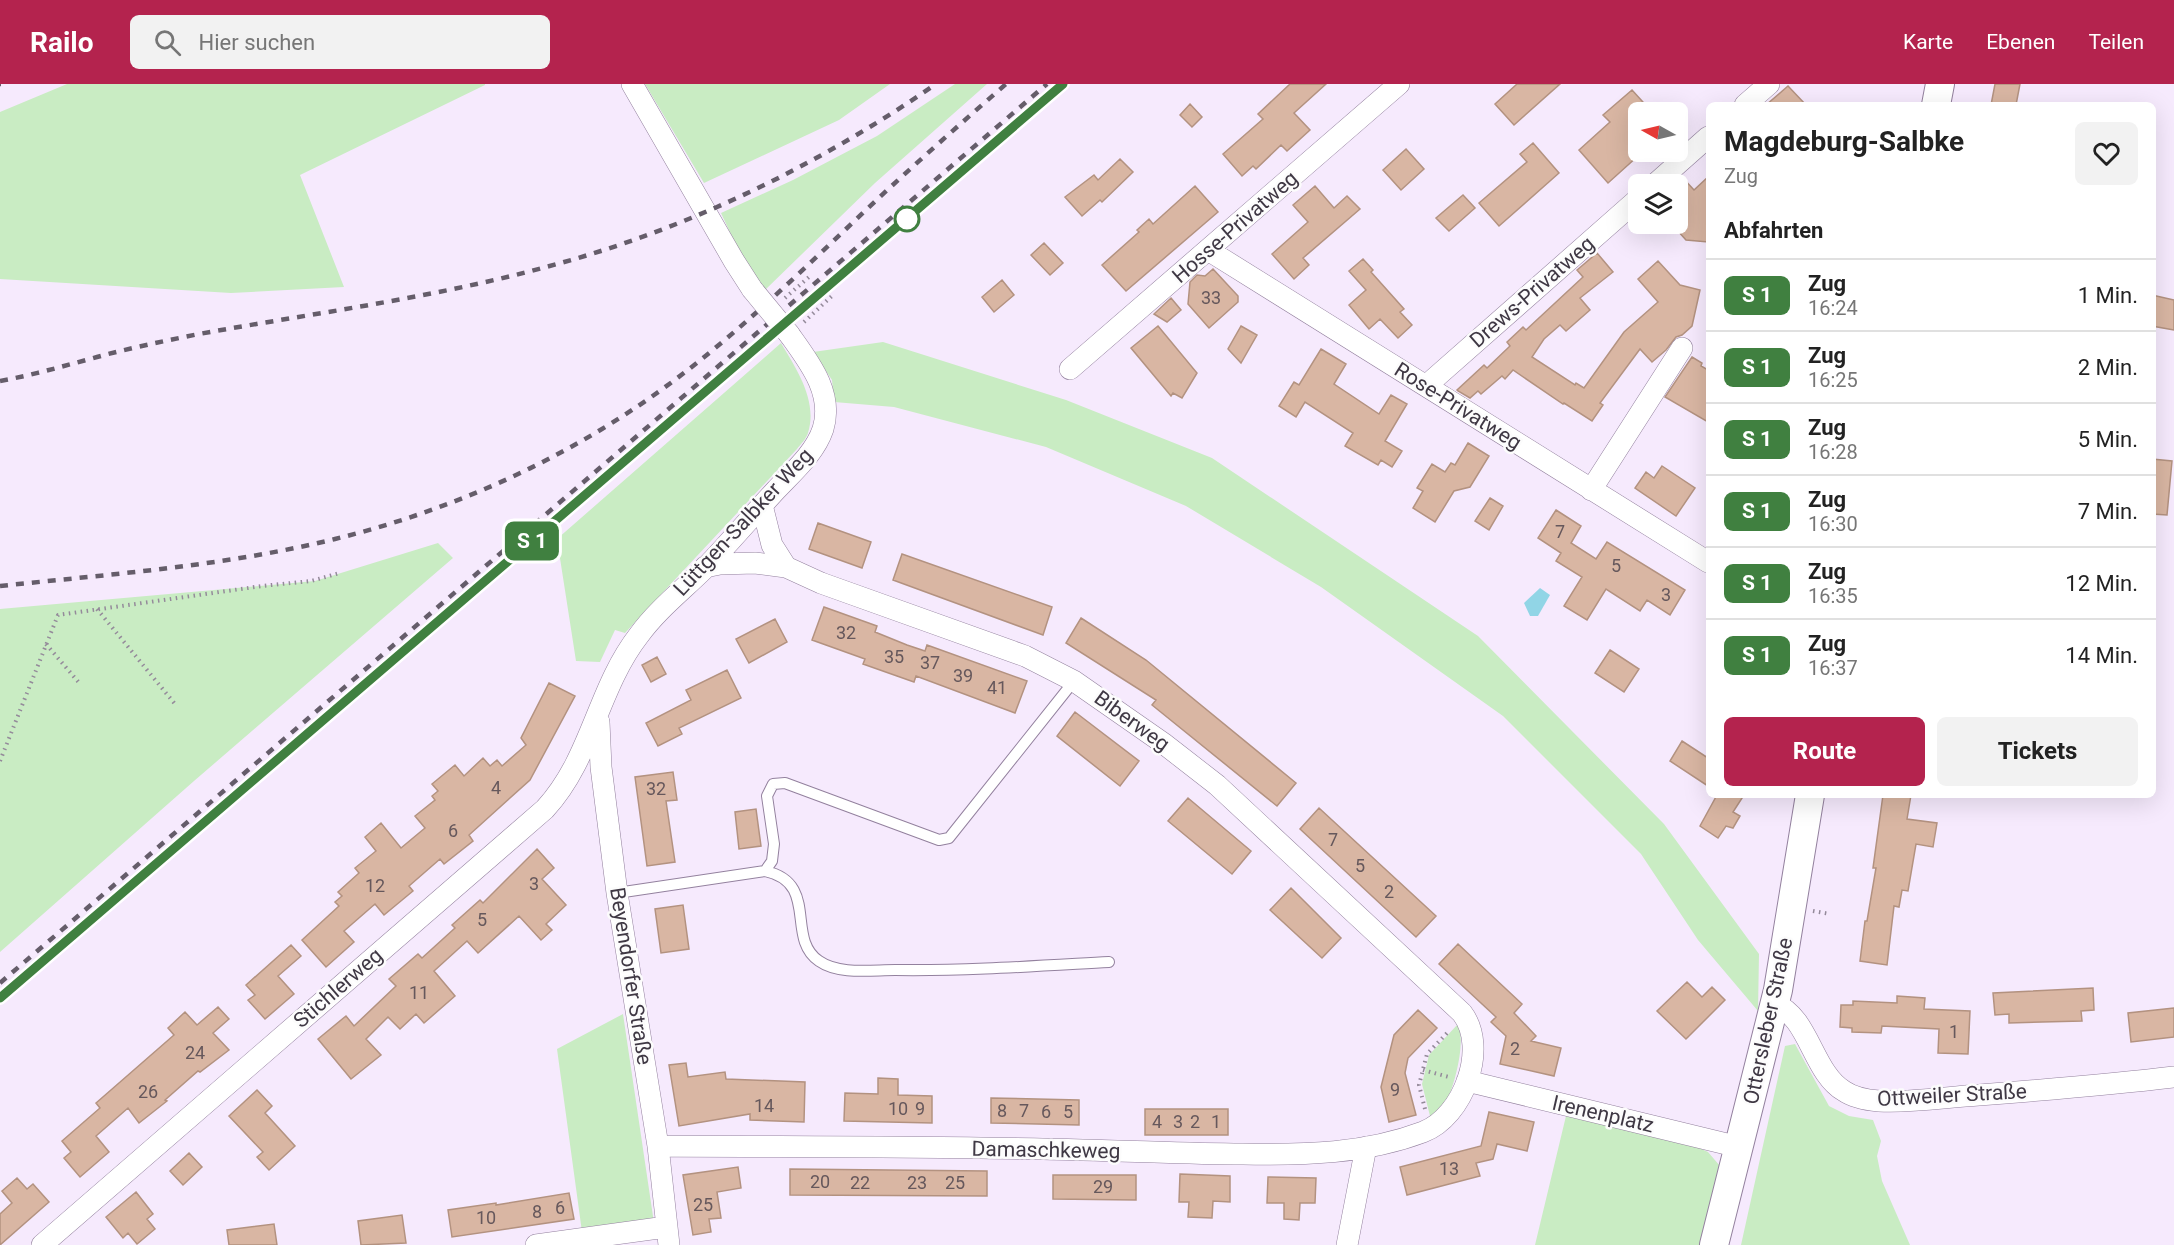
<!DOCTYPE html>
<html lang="de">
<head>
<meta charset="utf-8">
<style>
  :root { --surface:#fff; --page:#f2f2f2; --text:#222; --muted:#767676; --line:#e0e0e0; --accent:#b4234e }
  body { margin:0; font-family:Roboto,sans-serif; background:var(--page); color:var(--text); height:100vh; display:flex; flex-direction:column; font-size:22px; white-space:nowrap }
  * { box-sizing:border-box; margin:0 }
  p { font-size:20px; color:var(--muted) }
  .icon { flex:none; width:33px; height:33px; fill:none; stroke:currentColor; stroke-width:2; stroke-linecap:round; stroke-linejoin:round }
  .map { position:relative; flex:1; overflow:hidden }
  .side { position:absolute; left:1706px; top:18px; width:450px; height:696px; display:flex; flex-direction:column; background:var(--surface); border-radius:9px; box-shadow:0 6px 24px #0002 }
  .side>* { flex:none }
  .badge { padding:0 12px; border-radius:9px; font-size:21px; line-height:39px }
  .needle { width:39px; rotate:278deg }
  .fabs { position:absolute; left:1628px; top:18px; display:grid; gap:12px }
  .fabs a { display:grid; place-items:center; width:60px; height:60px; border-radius:9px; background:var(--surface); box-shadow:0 6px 24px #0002; font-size:30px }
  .map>.badge { position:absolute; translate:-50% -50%; box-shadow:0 0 0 3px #fff }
  h2 { padding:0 18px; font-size:22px; line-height:54px }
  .round { display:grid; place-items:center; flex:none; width:63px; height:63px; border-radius:9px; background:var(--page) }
  .head { display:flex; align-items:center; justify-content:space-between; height:102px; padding:0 18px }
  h1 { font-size:28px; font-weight:700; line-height:45px }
  .action { display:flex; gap:12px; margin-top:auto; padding:12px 18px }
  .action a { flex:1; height:69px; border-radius:9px; background:var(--accent); color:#fff; font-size:24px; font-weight:700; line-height:69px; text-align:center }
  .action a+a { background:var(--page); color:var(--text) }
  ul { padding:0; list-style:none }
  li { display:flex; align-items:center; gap:18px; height:72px; padding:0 18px; border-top:2px solid var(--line) }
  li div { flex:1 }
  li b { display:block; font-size:22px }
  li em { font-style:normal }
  li .badge { min-width:66px; font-weight:700; text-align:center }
  header { display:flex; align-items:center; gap:36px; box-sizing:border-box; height:84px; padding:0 30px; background:var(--accent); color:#fff }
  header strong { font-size:28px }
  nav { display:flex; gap:33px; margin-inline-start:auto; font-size:21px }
  .search { width:420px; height:54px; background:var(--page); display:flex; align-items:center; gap:15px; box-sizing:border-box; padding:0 21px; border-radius:9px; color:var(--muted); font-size:22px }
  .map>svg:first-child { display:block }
  .green { fill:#c9ecc3 }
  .water { fill:#91d5e6 }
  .building { fill:#d9b6a3; stroke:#b39280; stroke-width:1.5 }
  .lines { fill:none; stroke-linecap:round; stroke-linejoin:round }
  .lane-casing { stroke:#93819e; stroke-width:12 }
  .street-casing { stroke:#93819e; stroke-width:22 }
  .secondary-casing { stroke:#93819e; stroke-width:30 }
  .path { stroke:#948a9a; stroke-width:4; stroke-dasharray:1.5 4.5; stroke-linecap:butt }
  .lane { stroke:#fff; stroke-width:10 }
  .street { stroke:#fff; stroke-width:21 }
  .secondary { stroke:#fff; stroke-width:28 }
  .rail { stroke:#655d6a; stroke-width:4.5; stroke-dasharray:8 8; stroke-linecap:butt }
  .street-bridge-casing { stroke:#93819e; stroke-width:22; stroke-linecap:butt }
  .street-bridge { stroke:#fff; stroke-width:21 }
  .line-casing { stroke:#fff; stroke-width:14 }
  .line { stroke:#408040; stroke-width:9 }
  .stop-dot { fill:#fff; stroke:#408040; stroke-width:3 }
  .labels { text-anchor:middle; stroke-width:5; stroke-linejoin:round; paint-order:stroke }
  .number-label { font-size:18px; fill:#66585c }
  .street-label { font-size:21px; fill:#3f3844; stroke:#fcfcfc }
</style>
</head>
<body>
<header>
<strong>Railo</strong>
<div class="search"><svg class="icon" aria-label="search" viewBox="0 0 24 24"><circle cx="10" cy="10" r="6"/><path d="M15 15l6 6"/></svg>Hier suchen</div>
<nav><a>Karte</a><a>Ebenen</a><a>Teilen</a></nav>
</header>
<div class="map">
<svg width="2174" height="1161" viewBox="0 0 2174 1161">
  <rect width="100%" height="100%" fill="#f6eafd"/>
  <path class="green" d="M 67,0 L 485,0 L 485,1 L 300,91 L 344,203 L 231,209 L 0,195 L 0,28 Z
    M 645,0 L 890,0 L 839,36 L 704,99 Z
    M 955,0 L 987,0 L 875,99 L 764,207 L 741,172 L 721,129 L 793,96 L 877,52 Z
    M 883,258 L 1066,316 L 1212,374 L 1478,552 L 1664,740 L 1759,870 L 1758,927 L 1698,856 L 1641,770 L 1503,632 L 1321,503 L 1186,422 L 1046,363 L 894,323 L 834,318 L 832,296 L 813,268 Z
    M 781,259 C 797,286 818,317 808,349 C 806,355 801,360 797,365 L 625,549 L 615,546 L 600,578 L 576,577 L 557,455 Z
    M 438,459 L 453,474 L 194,697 L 0,868 L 0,525 L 315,497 Z
    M 623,930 L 654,1139 L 582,1148 L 557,965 Z
    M 1458,940 C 1466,957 1455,1001 1446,1018 C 1443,1025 1436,1031 1431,1036 L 1422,1000 L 1429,971 Z
    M 1795,960 L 1829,1022 L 1849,1032 L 1873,1036 L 1881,1057 L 1877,1072 L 1882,1097 L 1910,1161 L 1741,1161 L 1785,962 Z
    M 1566,1032 L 1695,1062 L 1708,1068 L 1720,1082 L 1705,1161 L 1535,1161 Z"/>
  <path class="water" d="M 1540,504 L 1550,511 L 1538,532 L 1530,532 L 1524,519 Z"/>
  <path class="building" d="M 1290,0 L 1326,0 L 1294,29 L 1310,46 L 1287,67 L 1281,61 L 1256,85 L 1253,82 L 1242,92 L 1223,70 L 1263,35 L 1258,30 Z
    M 1517,0 L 1560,0 L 1514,41 L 1495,20 Z
    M 1995,0 L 2020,0 L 2016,21 L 1991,21 Z
    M 1788,2 L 1806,21 L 1766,21 Z
    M 1632,6 L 1652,28 L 1638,28 L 1638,72 L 1608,99 L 1579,66 L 1610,38 L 1603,31 Z
    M 1190,20 L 1202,33 L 1192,43 L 1180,31 Z
    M 1533,59 L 1559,89 L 1499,142 L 1479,119 L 1527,78 L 1520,70 Z
    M 1406,65 L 1424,85 L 1401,106 L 1383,86 Z
    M 1120,75 L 1133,88 L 1102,118 L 1100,116 L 1082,132 L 1065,113 L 1094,91 L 1098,96 Z
    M 1682,93 L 1694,106 L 1708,93 L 1708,158 L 1686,156 L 1677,146 L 1677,98 Z
    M 1195,102 L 1218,128 L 1126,207 L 1102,181 L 1139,148 L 1137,146 L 1149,135 L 1153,140 Z
    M 1315,102 L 1334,124 L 1347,112 L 1360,125 L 1303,174 L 1309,181 L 1294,195 L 1272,170 L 1308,138 L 1293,121 Z
    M 1463,111 L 1475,124 L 1449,147 L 1436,134 Z
    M 1044,159 L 1063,179 L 1050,191 L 1031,171 Z
    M 1597,169 L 1613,188 L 1580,214 L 1590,226 L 1566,247 L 1560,241 L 1544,255 L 1532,273 L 1575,301 L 1576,299 L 1584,304 L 1624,248 L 1658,218 L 1638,195 L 1658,177 L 1680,201 L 1700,206 L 1692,242 L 1682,251 L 1676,253 L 1666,266 L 1652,278 L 1640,265 L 1600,319 L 1603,321 L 1592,337 L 1564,319 L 1563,320 L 1513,286 L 1505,295 L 1502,292 L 1481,310 L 1478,307 L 1470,314 L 1458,307 L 1457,306 L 1484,281 L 1487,284 L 1510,262 L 1507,258 L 1523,243 L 1526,246 L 1583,193 L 1577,186 Z
    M 1363,175 L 1373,186 L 1371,188 L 1404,225 L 1400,228 L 1412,241 L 1398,254 L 1380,235 L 1369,245 L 1349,221 L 1366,206 L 1349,187 Z
    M 1213,185 L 1238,212 L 1238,218 L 1209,244 L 1188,220 L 1190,198 L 1197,191 L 1205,192 Z
    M 1002,196 L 1014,211 L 994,228 L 982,213 Z
    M 2152,211 L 2174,216 L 2174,246 L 2152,242 Z
    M 1171,214 L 1181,226 L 1167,238 L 1154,230 Z
    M 1158,242 L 1197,289 L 1182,314 L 1173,309 L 1171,312 L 1131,264 Z
    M 1241,242 L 1257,251 L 1241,279 L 1228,265 Z
    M 1321,265 L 1346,280 L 1334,300 L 1379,330 L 1391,311 L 1407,320 L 1385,357 L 1402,367 L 1392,383 L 1381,376 L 1378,381 L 1345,362 L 1353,349 L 1305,318 L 1296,333 L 1279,322 L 1294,298 L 1299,301 Z
    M 1692,273 L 1702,279 L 1701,282 L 1708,286 L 1708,338 L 1665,313 Z
    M 1468,359 L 1489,372 L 1470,403 L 1454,407 L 1435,438 L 1413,424 L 1423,407 L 1417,404 L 1432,380 L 1445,388 L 1451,379 L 1455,381 Z
    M 2152,375 L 2172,377 L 2167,431 L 2152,430 Z
    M 1662,382 L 1695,404 L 1676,432 L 1635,404 L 1646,388 L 1654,394 Z
    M 1490,414 L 1503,422 L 1489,446 L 1475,437 Z
    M 1556,426 L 1581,442 L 1571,459 L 1596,475 L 1607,458 L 1685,506 L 1670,531 L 1647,516 L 1640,527 L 1606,505 L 1587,536 L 1564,522 L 1582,493 L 1556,477 L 1561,469 L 1538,454 Z
    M 818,439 L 871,458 L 862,484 L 809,465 Z
    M 902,470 L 1052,523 L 1043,551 L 893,496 Z
    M 824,523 L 877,542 L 875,548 L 907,561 L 925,567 L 927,561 L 1027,597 L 1015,629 L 916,592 L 914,598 L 863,580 L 865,575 L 812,556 Z
    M 1081,534 L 1146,576 L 1296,699 L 1277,722 L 1152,621 L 1156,616 L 1066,559 Z
    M 775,535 L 787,558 L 749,579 L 736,555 Z
    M 1610,566 L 1639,585 L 1624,608 L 1595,589 Z
    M 657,573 L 666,590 L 651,598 L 642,581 Z
    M 727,586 L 741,614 L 679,644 L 682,650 L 658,662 L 646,639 L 691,616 L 686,606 Z
    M 549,599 L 575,612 L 530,696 L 469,751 L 473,757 L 444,780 L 440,775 L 409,802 L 413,807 L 384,831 L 375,820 L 344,847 L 354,858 L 326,883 L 302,856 L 339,822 L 335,818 L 342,812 L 338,808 L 359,789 L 355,784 L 376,767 L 365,753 L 381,739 L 401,764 L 425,744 L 415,732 L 435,716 L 432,712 L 438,707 L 432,700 L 455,681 L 464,692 L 483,674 L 490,682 L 497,676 L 502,682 L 526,661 L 521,654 Z
    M 1075,628 L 1139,677 L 1120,702 L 1057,652 Z
    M 1682,657 L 1708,674 L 1708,702 L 1670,677 Z
    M 673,688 L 677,716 L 666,717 L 675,778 L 647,782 L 635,693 Z
    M 1717,711 L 1744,711 L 1733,728 L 1740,732 L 1733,744 L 1726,742 L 1718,754 L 1700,742 Z
    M 1883,711 L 1911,711 L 1907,735 L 1937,739 L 1933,763 L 1916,760 L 1908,807 L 1902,806 L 1899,823 L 1894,822 L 1887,881 L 1860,877 L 1865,837 L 1867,837 L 1876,784 L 1873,784 Z
    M 1188,714 L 1251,767 L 1232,790 L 1168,737 Z
    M 1319,724 L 1436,832 L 1416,853 L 1300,745 Z
    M 756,725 L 761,762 L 739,765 L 735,728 Z
    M 537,765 L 554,784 L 542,795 L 566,821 L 546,840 L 552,846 L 541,856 L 519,832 L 478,869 L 467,857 L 434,887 L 455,912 L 424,939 L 416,930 L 400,945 L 388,933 L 366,955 L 381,971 L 351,995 L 318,955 L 346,932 L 354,942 L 396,902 L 389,895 L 418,870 L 422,874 L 455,844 L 452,841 L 480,816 L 483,819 Z
    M 1291,804 L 1341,854 L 1322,874 L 1270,826 Z
    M 683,821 L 689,865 L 661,869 L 655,825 Z
    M 1458,860 L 1522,920 L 1514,929 L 1536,952 L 1531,957 L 1561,964 L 1554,992 L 1500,980 L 1506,952 L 1491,938 L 1496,933 L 1439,880 Z
    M 291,861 L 301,872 L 278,892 L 294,910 L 265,935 L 248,916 L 255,911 L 246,901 Z
    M 1687,898 L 1702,913 L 1712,903 L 1725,916 L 1686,955 L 1657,927 Z
    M 2093,904 L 2094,926 L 2081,927 L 2082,937 L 2009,939 L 2009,930 L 1995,931 L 1993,909 Z
    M 1897,912 L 1925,914 L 1924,925 L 1970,927 L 1968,970 L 1938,969 L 1939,945 L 1882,942 L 1881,949 L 1852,948 L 1852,944 L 1840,943 L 1841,921 L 1853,921 L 1853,917 L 1897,919 Z
    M 218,923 L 229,935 L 213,949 L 229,966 L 200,988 L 198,987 L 165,1016 L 167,1017 L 139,1039 L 128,1024 L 96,1052 L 109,1068 L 80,1093 L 64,1074 L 71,1068 L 62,1057 L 100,1024 L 96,1019 L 174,951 L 168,944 L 185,928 L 197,941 Z
    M 2174,924 L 2174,953 L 2131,958 L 2128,929 Z
    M 1418,926 L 1437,944 L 1408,974 L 1405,989 L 1416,1031 L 1389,1038 L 1381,1003 L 1394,951 Z
    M 686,979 L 688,993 L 725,988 L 726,995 L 805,998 L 804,1038 L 750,1036 L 750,1030 L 679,1042 L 669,981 Z
    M 878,994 L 898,995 L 898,1011 L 932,1012 L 932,1039 L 844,1037 L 845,1009 L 878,1010 Z
    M 257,1006 L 272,1022 L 265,1029 L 295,1062 L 269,1086 L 257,1073 L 263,1068 L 229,1032 Z
    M 991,1014 L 1079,1016 L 1079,1041 L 991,1039 Z
    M 1145,1025 L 1228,1025 L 1228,1051 L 1145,1051 Z
    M 1489,1028 L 1534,1038 L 1527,1067 L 1497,1060 L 1493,1075 L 1476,1079 L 1480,1092 L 1407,1111 L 1400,1083 L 1481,1062 Z
    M 189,1069 L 202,1083 L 183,1101 L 170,1087 Z
    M 738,1083 L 741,1104 L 717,1108 L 721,1134 L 709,1135 L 711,1148 L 693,1151 L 683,1091 Z
    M 790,1085 L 987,1087 L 987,1112 L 790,1111 Z
    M 1180,1090 L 1230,1092 L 1230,1118 L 1213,1117 L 1212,1134 L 1188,1133 L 1189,1118 L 1179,1118 Z
    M 1053,1091 L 1136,1091 L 1136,1116 L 1053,1115 Z
    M 1268,1093 L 1316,1094 L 1315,1119 L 1300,1119 L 1299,1136 L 1284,1135 L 1284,1119 L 1267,1119 Z
    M 17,1094 L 27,1105 L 33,1100 L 49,1118 L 0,1161 L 0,1130 L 12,1119 L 2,1107 Z
    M 136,1108 L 153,1130 L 147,1135 L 155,1145 L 137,1160 L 128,1149 L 123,1154 L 106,1133 Z
    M 569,1109 L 574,1135 L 452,1153 L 448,1126 L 496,1119 L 496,1121 Z
    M 402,1131 L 406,1159 L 361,1161 L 358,1137 Z
    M 274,1140 L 277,1161 L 229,1161 L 227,1146 Z"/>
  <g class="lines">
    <g class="lane-casing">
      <path id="lane" d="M 765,787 L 772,777 L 774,760 L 767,712 L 773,700 L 785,699 L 939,756 L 949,754 L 1074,597
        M 617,809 L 765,787 C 820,799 785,854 819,877 C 839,891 871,886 895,886 C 966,887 1037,882 1109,878"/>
    </g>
    <g class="street-casing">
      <path id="street" d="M 632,0 L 734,177 L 752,205
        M 1745,21 L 1769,0
        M 1655,100 L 1708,53
        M 1208,166 L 1708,478
        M 1070,285 L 1399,0
        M 1427,301 L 1638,115
        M 1591,406 L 1682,264
        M 762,421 L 772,461 L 786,483
        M 599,638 L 601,683 L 617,809 L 658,1062 L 669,1161
        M 1775,920 C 1809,933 1813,989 1844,1007 C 1854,1014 1867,1016 1879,1017 C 1911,1019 1946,1013 1979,1011 C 2044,1006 2109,1001 2174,993
        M 1467,997 L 1739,1063
        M 658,1062 C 800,1063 941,1062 1083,1066 C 1136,1067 1189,1070 1243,1070 C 1304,1071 1365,1070 1423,1048 C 1463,1033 1489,964 1462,929 L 1217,701 L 1163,659 L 1074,597 L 1025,572 L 821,499 L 786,483 L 755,479 L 720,480 L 705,483
        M 42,1161 L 545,725 C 592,674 597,605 639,551 C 658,525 683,506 706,483 C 730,458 753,431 776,406 C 793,388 815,369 823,345 C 834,309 809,278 789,250
        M 536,1161 L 666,1143
        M 1347,1161 L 1366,1063"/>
    </g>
    <g class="secondary-casing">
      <path id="secondary" d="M 1936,21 L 1940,0
        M 1714,1161 L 1778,906 L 1810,711"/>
    </g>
    <path class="path" d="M 785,214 L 809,193
      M 804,238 L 834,210
      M 97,525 L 175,620
      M 46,560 L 81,601
      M 0,677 L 58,531 L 262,502 L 311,497 L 340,489
      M 1813,827 L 1830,830
      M 1423,986 L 1449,993
      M 1425,1025 L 1419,1001 L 1427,970 L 1449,947"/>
    <use href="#lane" class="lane"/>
    <use href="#street" class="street"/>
    <use href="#secondary" class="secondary"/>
    <path class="rail" d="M 0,0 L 1,0
      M 0,297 C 33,291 64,282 97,273 C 130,264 164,257 199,250 C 315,229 432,214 546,183 C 686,146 817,82 936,0
      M 0,502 C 112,490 225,482 335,455 C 457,425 575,371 676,295 C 736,250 791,197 846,145 C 898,95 952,47 1006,0
      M 0,899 L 1047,0
      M 0,914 L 1063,0"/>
    <g class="street-bridge-casing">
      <path id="street-bridge" d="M 752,205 L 789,250"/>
    </g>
    <use href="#street-bridge" class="street-bridge"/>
  </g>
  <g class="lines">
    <g class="line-casing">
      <path id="line" d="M 0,914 L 1063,0"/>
    </g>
    <use href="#line" class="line"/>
  </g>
  <circle class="stop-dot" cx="907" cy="135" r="12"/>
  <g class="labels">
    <g class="number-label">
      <text x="1211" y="220">33</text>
      <text x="1560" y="454">7</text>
      <text x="1616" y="488">5</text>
      <text x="1666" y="517">3</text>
      <text x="846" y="555">32</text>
      <text x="894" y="579">35</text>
      <text x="930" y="585">37</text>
      <text x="963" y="598">39</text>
      <text x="997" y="610">41</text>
      <text x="496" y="710">4</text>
      <text x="656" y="711">32</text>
      <text x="453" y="753">6</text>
      <text x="1333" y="762">7</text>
      <text x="1360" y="788">5</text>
      <text x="534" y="806">3</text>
      <text x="375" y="808">12</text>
      <text x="1389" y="814">2</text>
      <text x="482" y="842">5</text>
      <text x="419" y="915">11</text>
      <text x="1954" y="954">1</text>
      <text x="1515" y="971">2</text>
      <text x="195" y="975">24</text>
      <text x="1395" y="1012">9</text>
      <text x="148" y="1014">26</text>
      <text x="764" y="1028">14</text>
      <text x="898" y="1031">10</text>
      <text x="920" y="1031">9</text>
      <text x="1002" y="1033">8</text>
      <text x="1024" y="1033">7</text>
      <text x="1046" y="1034">6</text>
      <text x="1068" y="1034">5</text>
      <text x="1157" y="1044">4</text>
      <text x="1178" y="1044">3</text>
      <text x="1195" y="1044">2</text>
      <text x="1216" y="1044">1</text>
      <text x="1449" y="1091">13</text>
      <text x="820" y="1104">20</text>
      <text x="860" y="1105">22</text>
      <text x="917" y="1105">23</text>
      <text x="955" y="1105">25</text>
      <text x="1103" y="1109">29</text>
      <text x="703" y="1127">25</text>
      <text x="560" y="1130">6</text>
      <text x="537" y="1134">8</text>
      <text x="486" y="1140">10</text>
    </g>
    <g class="street-label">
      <text transform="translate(1235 143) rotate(-41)" y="7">Hosse-Privatweg</text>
      <text transform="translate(1532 208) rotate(-41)" y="7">Drews-Privatweg</text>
      <text transform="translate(1458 322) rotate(32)" y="7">Rose-Privatweg</text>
      <text transform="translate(743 438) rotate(-47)" y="7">Lüttgen-Salbker Weg</text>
      <text transform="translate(1132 637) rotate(36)" y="7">Biberweg</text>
      <text transform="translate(631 892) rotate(81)" y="7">Beyendorfer Straße</text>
      <text transform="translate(338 904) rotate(-41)" y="7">Stichlerweg</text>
      <text transform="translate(1768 937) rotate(-78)" y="7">Ottersleber Straße</text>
      <text transform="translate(1952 1011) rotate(-3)" y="7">Ottweiler Straße</text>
      <text transform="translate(1603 1030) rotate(13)" y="7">Irenenplatz</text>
      <text transform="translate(1046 1066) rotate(1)" y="7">Damaschkeweg</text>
    </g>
  </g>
</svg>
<div class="fabs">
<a><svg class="needle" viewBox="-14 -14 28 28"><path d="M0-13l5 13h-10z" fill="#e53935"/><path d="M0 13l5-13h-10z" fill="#767676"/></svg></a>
<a><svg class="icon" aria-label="layers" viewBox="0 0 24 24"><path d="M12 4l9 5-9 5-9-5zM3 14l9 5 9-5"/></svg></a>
</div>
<b class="badge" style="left:532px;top:457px;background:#408040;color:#fff">S 1</b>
<section class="side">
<div class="head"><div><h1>Magdeburg-Salbke</h1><p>Zug</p></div><a class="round"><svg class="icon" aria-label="heart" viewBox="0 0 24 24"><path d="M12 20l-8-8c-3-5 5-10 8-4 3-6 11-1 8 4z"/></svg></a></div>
<h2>Abfahrten</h2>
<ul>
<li><span class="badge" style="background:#408040;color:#fff">S 1</span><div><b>Zug</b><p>16:24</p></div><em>1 Min.</em></li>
<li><span class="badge" style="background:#408040;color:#fff">S 1</span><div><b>Zug</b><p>16:25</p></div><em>2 Min.</em></li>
<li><span class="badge" style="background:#408040;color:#fff">S 1</span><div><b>Zug</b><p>16:28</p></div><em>5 Min.</em></li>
<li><span class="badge" style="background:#408040;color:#fff">S 1</span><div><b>Zug</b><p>16:30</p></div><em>7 Min.</em></li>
<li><span class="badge" style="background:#408040;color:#fff">S 1</span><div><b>Zug</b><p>16:35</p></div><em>12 Min.</em></li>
<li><span class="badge" style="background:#408040;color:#fff">S 1</span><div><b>Zug</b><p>16:37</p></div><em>14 Min.</em></li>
</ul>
<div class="action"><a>Route</a><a>Tickets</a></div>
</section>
</div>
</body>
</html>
